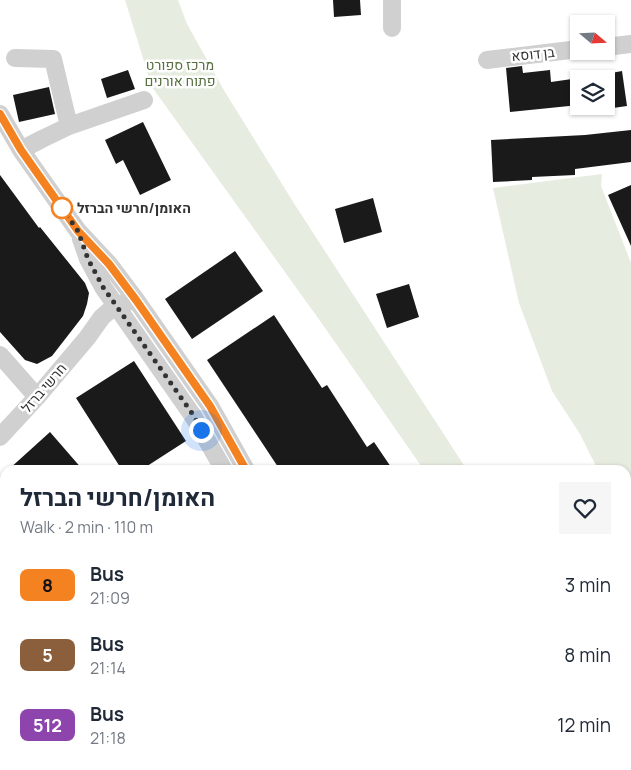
<!DOCTYPE html>
<html lang="en">
<head>
<meta charset="utf-8">
<style>
  :root { --surface:#fff; --page:#f6f6f7; --text:#1f2937; --muted:#747a83 }
  body { margin:0; font-family:Manrope,Heebo,sans-serif; background:var(--page); color:var(--text); height:100vh; display:flex; flex-direction:column; font-size:19px; white-space:nowrap }
  * { box-sizing:border-box; margin:0 }
  p { font-size:16px; color:var(--muted) }
  .icon { flex:none; width:28px; height:28px; fill:none; stroke:currentColor; stroke-width:2; stroke-linecap:round; stroke-linejoin:round }
  .map { position:relative; flex:1; overflow:hidden }
  .side { position:absolute; left:0px; top:465px; width:631px; height:305px; display:flex; flex-direction:column; background:var(--surface); border-radius:15px 15px 0 0; box-shadow:0 1px 4px #0004 }
  .side>* { flex:none }
  .badge { padding:0 10px; border-radius:8px; font-size:18px; line-height:32px }
  .needle { width:32px; rotate:109deg }
  .fabs { position:absolute; left:570px; top:15px; display:grid; gap:10px }
  .fabs a { display:grid; place-items:center; width:45px; height:45px; border-radius:0px; background:var(--surface); box-shadow:0 1px 4px #0004; font-size:25px }
  .you { position:absolute; width:25px; height:25px; margin:-12px; border:4px solid #fff; border-radius:50%; background:#1a73e8; box-shadow:0 0 0 8px #1a73e833 }
  .map>.badge { position:absolute; translate:-50% -50%; box-shadow:0 0 0 2px #fff }
  .round { display:grid; place-items:center; flex:none; width:52px; height:52px; border-radius:0px; background:var(--page) }
  .headline { display:flex; align-items:center; justify-content:space-between; height:85px; padding:0 20px }
  h1 { font-size:24px; font-weight:700; line-height:38px }
  ul { padding:0; list-style:none }
  li { display:flex; align-items:center; gap:15px; height:70px; padding:0 20px }
  li div { flex:1 }
  li b { display:block; font-size:19px }
  li em { font-style:normal }
  li .badge { min-width:55px; font-weight:700; text-align:center }
  .map>svg:first-child { display:block }
  .green { fill:#e6ecdf }
  .building { fill:#1a1a1a }
  .lines { fill:none; stroke-linecap:round; stroke-linejoin:round }
  .minor { stroke:#d0d0d0; stroke-width:18 }
  .line-casing { stroke:#fff; stroke-width:11 }
  .line { stroke:#f58220; stroke-width:8 }
  .walk { stroke:#333; stroke-width:5; stroke-dasharray:0 9 }
  .stop-dot { fill:#fff; stroke:#f58220; stroke-width:2.5 }
  .labels { text-anchor:middle; stroke-width:5; stroke-linejoin:round; paint-order:stroke }
  .street-label { font-size:14px; fill:#333; stroke:#fff }
  .park-label { font-size:14px; fill:#56703f; stroke:#fff }
  .stop-label { font-size:14px; font-weight:bold; fill:#333; stroke:#fff; text-anchor:start }
</style>
</head>
<body>
<div class="map">
<svg width="631" height="770" viewBox="0 0 631 770">
  <rect width="100%" height="100%" fill="#fff"/>
  <path class="green" d="M 125,0 L 178,0 L 187,24 L 225,92 L 295,205 L 467,470 L 424,470 L 323,325 L 152,87 Z
    M 602,174 L 601,186 L 631,263 L 631,529 L 626,523 L 626,470 L 598,470 L 580,434 L 552,391 L 519,303 L 493,188 Z
    M 626,690 L 631,697 L 631,770 L 627,770 L 623,765 L 626,765 Z"/>
  <path class="building" d="M 333,0 L 360,0 L 361,15 L 334,17 Z
    M 522,66 L 523,73 L 550,70 L 551,82 L 579,78 L 579,105 L 510,112 L 506,68 Z
    M 128,70 L 135,89 L 107,98 L 101,79 Z
    M 622,71 L 627,106 L 606,109 L 606,74 Z
    M 49,87 L 55,114 L 19,122 L 13,95 Z
    M 143,122 L 171,180 L 140,195 L 123,160 L 116,164 L 105,140 Z
    M 631,130 L 631,162 L 575,169 L 575,175 L 532,177 L 532,180 L 493,182 L 491,140 L 585,135 Z
    M 0,175 L 39,228 L 40,227 L 85,283 L 89,293 L 87,304 L 83,316 L 52,356 L 37,364 L 25,360 L 0,332 Z
    M 631,185 L 631,246 L 608,195 Z
    M 373,198 L 382,232 L 344,243 L 335,209 Z
    M 235,251 L 263,291 L 192,339 L 165,299 Z
    M 409,284 L 419,317 L 387,328 L 376,294 Z
    M 274,315 L 322,388 L 327,385 L 367,447 L 374,442 L 393,470 L 280,470 L 207,360 Z
    M 134,361 L 186,441 L 141,470 L 122,470 L 76,398 Z
    M 50,432 L 83,470 L 8,470 Z"/>
  <g class="lines">
    <path class="minor" d="M 392,0 L 392,28
      M 606,47 L 631,44
      M 15,58 L 53,59 L 69,126
      M 487,60 L 579,49
      M 0,114 L 21,150 L 78,231 L 109,264 L 136,300 L 210,406 L 246,470
      M 21,150 L 42,139 L 69,126 L 144,100
      M 81,239 L 88,259 L 103,287 L 193,416 L 224,470
      M 0,355 L 37,397
      M 0,437 L 37,397 L 87,338 L 102,317 L 116,305 L 126,303
      M 0,604 L 5,601
      M 425,765 L 429,770
      M 318,770 L 321,765
      M 339,770 L 342,765"/>
  </g>
  <g class="lines">
    <g class="line-casing">
      <path id="line" d="M 0,114 L 21,150 L 78,231 L 109,264 L 136,300 L 210,406 L 246,470"/>
    </g>
    <use href="#line" class="line"/>
    <path class="walk" d="M 62,208 L 78,231 L 88,259 L 103,287 L 194,416 L 201,430"/>
  </g>
  <circle class="stop-dot" cx="62" cy="208" r="10"/>
  <g class="labels">
    <g class="street-label">
      <text transform="translate(533 54) rotate(-6)" y="5">בן דוסא</text>
      <text transform="translate(44 388) rotate(-49)" y="5">חרשי ברזל</text>
    </g>
    <g class="park-label">
      <text x="180" y="70">מרכז ספורט<tspan x="180" dy="16">פתוח אורנים</tspan></text>
    </g>
    <g class="stop-label">
      <text x="77" y="213">האומן/חרשי הברזל</text>
    </g>
  </g>
</svg>
<div class="fabs">
<a><svg class="needle" viewBox="-14 -14 28 28"><path d="M0-13l5 13h-10z" fill="#e53935"/><path d="M0 13l5-13h-10z" fill="#747a83"/></svg></a>
<a><svg class="icon" aria-label="layers" viewBox="0 0 24 24"><path d="M12 4l9 5-9 5-9-5zM3 14l9 5 9-5"/></svg></a>
</div>
<div class="you" style="left:201px;top:430px"></div>
<section class="side">
<div class="headline"><div><h1>האומן/חרשי הברזל</h1><p>Walk · 2 min · 110 m</p></div><a class="round"><svg class="icon" aria-label="heart" viewBox="0 0 24 24"><path d="M12 20l-8-8c-3-5 5-10 8-4 3-6 11-1 8 4z"/></svg></a></div>
<ul>
<li><span class="badge" style="background:#f58220;color:#111">8</span><div><b>Bus</b><p>21:09</p></div><em>3 min</em></li>
<li><span class="badge" style="background:#8b5e3c;color:#fff">5</span><div><b>Bus</b><p>21:14</p></div><em>8 min</em></li>
<li><span class="badge" style="background:#8e44ad;color:#fff">512</span><div><b>Bus</b><p>21:18</p></div><em>12 min</em></li>
</ul>
</section>
</div>
</body>
</html>
